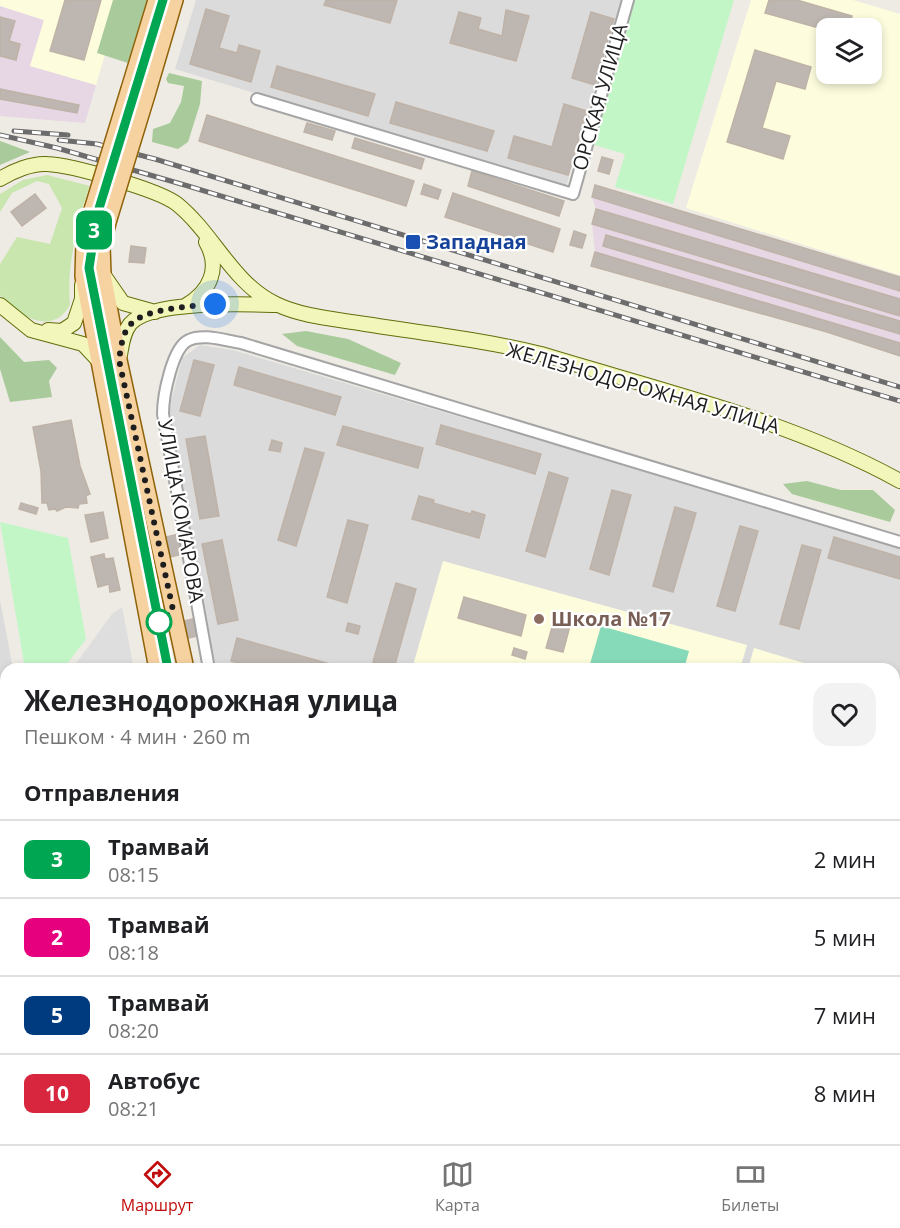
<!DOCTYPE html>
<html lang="ru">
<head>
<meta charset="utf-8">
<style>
  :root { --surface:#fff; --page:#f2f2f2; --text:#202124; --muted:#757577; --line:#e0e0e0; --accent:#c00c0b }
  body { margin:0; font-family:"Open Sans",sans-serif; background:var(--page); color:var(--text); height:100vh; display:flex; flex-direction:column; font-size:22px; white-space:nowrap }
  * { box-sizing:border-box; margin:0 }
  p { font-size:20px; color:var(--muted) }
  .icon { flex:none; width:33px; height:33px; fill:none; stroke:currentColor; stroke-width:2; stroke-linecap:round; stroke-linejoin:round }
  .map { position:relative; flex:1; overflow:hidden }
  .sheet { position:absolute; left:0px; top:663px; width:900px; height:482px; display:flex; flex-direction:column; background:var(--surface); border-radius:18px 18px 0 0; box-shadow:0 3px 9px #0003 }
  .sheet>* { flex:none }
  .badge { padding:0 12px; border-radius:9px; font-size:21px; line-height:39px }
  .controls { position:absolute; left:816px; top:18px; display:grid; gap:12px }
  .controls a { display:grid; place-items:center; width:66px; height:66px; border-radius:12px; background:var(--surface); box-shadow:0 3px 9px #0003; font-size:30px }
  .you { position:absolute; width:30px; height:30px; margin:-15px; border:4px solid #fff; border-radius:50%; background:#1a73e8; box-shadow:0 0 0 9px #1a73e833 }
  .map>.badge { position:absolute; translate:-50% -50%; box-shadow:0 0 0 3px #fff }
  h2 { padding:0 24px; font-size:22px; line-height:54px }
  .round { display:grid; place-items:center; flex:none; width:63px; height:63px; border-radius:18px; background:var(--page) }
  .summary { display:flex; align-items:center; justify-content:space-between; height:102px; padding:0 24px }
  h1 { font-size:28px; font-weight:700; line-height:45px }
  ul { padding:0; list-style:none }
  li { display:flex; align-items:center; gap:18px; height:78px; padding:0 24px; border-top:2px solid var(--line) }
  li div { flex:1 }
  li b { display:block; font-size:22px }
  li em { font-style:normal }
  li .badge { min-width:66px; font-weight:700; text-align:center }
  .menu { display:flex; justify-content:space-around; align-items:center; height:84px; border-top:2px solid var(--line); background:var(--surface); font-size:16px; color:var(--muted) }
  .menu a { display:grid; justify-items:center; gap:3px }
  .menu .active { color:var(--accent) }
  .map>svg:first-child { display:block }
  .residential { fill:#dcdbdb }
  .industrial { fill:#e7d6e4 }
  .education { fill:#fdfdde; fill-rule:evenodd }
  .grass { fill:#c8e6ad }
  .forest { fill:#a9cb9b }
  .park { fill:#c3f6c7 }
  .pitch { fill:#86d9b9 }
  .parking { fill:#dedede }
  .plaza { fill:#d9d9e4 }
  .pier { fill:#fff }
  .building { fill:#beb7b1; stroke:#bfb2a7; stroke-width:1.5 }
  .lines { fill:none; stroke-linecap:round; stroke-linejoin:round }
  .minor-casing { stroke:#a5a5a5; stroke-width:14 }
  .tertiary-casing { stroke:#a5a5a5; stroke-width:15 }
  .secondary-casing { stroke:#636e0b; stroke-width:16 }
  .primary-casing { stroke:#8f6309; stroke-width:18 }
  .minor { stroke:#fff; stroke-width:10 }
  .tertiary { stroke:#fff; stroke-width:12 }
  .secondary { stroke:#f2f6bb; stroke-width:14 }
  .primary { stroke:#f6d2a1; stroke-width:15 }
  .tram { stroke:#6c6c6c; stroke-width:1.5 }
  .rail-casing { stroke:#6c6c6c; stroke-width:5 }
  .rail { stroke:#fff; stroke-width:3; stroke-dasharray:9; stroke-linecap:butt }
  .primary-bridge-casing { stroke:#8f6309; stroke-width:18; stroke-linecap:butt }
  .primary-bridge { stroke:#f6d2a1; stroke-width:15 }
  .line-casing { stroke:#fff; stroke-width:14 }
  .line { stroke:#00a651; stroke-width:9 }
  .walk { stroke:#1e1e1e; stroke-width:6; stroke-dasharray:0 10.8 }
  .transit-dot { fill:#1a4fb4; stroke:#fff; stroke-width:2 }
  .education-dot { fill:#8d6e63; stroke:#fff; stroke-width:2 }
  .stop-dot { fill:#fff; stroke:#00a651; stroke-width:3 }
  .labels { text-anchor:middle; stroke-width:4.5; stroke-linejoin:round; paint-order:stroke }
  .street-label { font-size:20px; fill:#1e1e1e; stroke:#fff }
  .transit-label { font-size:20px; font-weight:bold; fill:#164399; stroke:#fff; text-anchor:start }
  .education-label { font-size:20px; font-weight:bold; fill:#785e54; stroke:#fff; text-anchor:start }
</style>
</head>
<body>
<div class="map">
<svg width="900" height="1144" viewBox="0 0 900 1144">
  <rect width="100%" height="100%" fill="#eeebe4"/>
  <path class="residential" d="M 196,0 L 621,0 L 566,187 L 175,69 Z
    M 200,345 L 233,350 L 900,547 L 900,813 L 894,835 L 894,669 L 215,669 L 169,410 L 182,358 Z
    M 0,600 L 13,669 L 6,669 L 6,745 L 0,747 Z
    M 180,1138 L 376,1138 L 394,1144 L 179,1144 Z
    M 559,1139 L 713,1139 L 712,1144 L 578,1144 Z"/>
  <path class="industrial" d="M 0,6 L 44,20 L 30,66 L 96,85 L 85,123 L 0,116 Z
    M 595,185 L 900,277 L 900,356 L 827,332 L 591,266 L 595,252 L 592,224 L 596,209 L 592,197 Z"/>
  <path class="education" d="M 0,0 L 121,0 L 96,85 L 30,66 L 44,20 L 0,6 Z
    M 751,0 L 853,0 L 900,14 L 900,275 L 686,208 ZM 826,28 L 872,28 L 872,74 L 826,74 Z
    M 443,561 L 747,645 L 740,669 L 497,669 L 478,664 L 474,669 L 412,669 Z
    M 754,648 L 824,669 L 748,669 Z"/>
  <path class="grass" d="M 47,175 L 90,186 C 78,224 66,264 70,305 C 52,337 19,316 0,295 L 0,264 L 17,237 L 50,244 L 62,208 L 49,184 L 37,181 L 12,193 L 0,212 L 0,194 L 23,180 Z
    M 0,901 L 6,903 L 6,973 L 0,972 Z"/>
  <path class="forest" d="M 113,0 L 147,0 L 128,63 L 97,53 Z
    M 169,73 L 202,81 L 200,104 L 188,142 L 178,149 L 152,142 L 153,129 L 170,123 L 181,102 L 184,86 L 168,83 L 166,79 Z
    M 0,141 L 3,142 L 30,152 L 0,165 Z
    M 306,331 L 348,339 L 401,363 L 395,375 L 297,346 L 282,334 Z
    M 0,337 L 24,362 L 49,360 L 57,368 L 49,381 L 52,397 L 10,402 L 0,369 Z
    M 807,481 L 841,490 L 873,490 L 895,510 L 890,522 L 792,494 L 783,484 Z
    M 900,1035 L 900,1097 L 894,1117 L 894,1055 Z
    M 67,1139 L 67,1138 L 154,1139 L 153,1144 L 65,1144 Z"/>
  <path class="park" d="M 634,0 L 734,0 L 673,204 L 615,187 L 625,154 L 591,144 Z
    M 0,522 L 68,538 L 86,639 L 63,669 L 25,669 Z
    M 894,938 L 900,939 L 900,1035 L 894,1055 Z
    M 761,1139 L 870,1139 L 868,1144 L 780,1144 Z"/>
  <path class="pitch" d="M 601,626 L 689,651 L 684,669 L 606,669 L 590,664 Z"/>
  <path class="parking" d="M 122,607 L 134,669 L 72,669 L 112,614 Z"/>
  <path class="plaza" d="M 1,787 L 6,788 L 6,903 L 0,901 Z"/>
  <path class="pier" d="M 121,87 L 156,98 L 116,221 L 82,210 Z"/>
  <path class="building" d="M 65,0 L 101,0 L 84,60 L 50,51 Z
    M 326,0 L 397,0 L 390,23 L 324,5 Z
    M 769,0 L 797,0 L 852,16 L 848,28 L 826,30 L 765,13 Z
    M 206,9 L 229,16 L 219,48 L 237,53 L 239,45 L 260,51 L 251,82 L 190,64 Z
    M 506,10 L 529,16 L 516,61 L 450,43 L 459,12 L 481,18 L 478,29 L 502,36 Z
    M 591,12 L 614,19 L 595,85 L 572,78 Z
    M 0,17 L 15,21 L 9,41 L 20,44 L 16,60 L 0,56 Z
    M 755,50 L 811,67 L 805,89 L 776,81 L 762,128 L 790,136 L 783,159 L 727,142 Z
    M 277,66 L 375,94 L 368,116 L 271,87 Z
    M 0,89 L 79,105 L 77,113 L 0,99 Z
    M 396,102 L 494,131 L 487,151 L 390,123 Z
    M 564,104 L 587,111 L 568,175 L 508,158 L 514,136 L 552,147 Z
    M 207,115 L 414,181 L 406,206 L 199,141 Z
    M 307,123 L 335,131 L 332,140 L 304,132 Z
    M 355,138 L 424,159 L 421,169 L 352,148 Z
    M 602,157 L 613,160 L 609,174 L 598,171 Z
    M 472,171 L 564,201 L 559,216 L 468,186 Z
    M 424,184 L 441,190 L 438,199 L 421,194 Z
    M 595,185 L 900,277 L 900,291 L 592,197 Z
    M 453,193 L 560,229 L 553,252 L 445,217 Z
    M 35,194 L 46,208 L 22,226 L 11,212 Z
    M 596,209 L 900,299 L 900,316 L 592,224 Z
    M 574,231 L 586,235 L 582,248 L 570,245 Z
    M 606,235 L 900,321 L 900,334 L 603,246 Z
    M 131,246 L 146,248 L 144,263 L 129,262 Z
    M 595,252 L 900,343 L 900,356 L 827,332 L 591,266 Z
    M 194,360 L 214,365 L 200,416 L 180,411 Z
    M 239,367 L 341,397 L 335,415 L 234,385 Z
    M 71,420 L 80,466 L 90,494 L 86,496 L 87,503 L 79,504 L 78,508 L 66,507 L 57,511 L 55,509 L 49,510 L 47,503 L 42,503 L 41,471 L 33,427 Z
    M 441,425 L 541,454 L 535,474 L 436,444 Z
    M 343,426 L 423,448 L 418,468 L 337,445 Z
    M 205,436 L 219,516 L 200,519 L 186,439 Z
    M 272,440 L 282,443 L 280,452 L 269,450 Z
    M 305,448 L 324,453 L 296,546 L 278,540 Z
    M 549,472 L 568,478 L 545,557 L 526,551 Z
    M 612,490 L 631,495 L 609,575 L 590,569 Z
    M 419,496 L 434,500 L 433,503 L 471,514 L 472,511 L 485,515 L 479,538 L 412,519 Z
    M 21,503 L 38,508 L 36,514 L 19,509 Z
    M 675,507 L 696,513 L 673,592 L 653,586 Z
    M 103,512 L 108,538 L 91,542 L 85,515 Z
    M 348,520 L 368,525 L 347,603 L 327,597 Z
    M 740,526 L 758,531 L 735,611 L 717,606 Z
    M 179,534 L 183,554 L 170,557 L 166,537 Z
    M 834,537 L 900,557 L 900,579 L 828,558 Z
    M 222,540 L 238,620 L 218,624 L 202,544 Z
    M 802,545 L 821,550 L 799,629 L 780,624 Z
    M 104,554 L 105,559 L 113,558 L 120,590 L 110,592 L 109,584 L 98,587 L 91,557 Z
    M 396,583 L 416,589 L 394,668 L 373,662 Z
    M 464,597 L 526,615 L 521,636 L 458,618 Z
    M 555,617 L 571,622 L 563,652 L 546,648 Z
    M 193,619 L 197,636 L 188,638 L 184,621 Z
    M 348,623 L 360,626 L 358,634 L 346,631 Z
    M 237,638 L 348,669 L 259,669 L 231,661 Z
    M 514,648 L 527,652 L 525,659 L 512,655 Z
    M 894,693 L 900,695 L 900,715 L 894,734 Z
    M 192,1138 L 214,1138 L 213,1144 L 191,1144 Z
    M 264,1138 L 340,1138 L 350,1141 L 350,1144 L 283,1144 Z
    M 625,1138 L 656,1138 L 654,1144 L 634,1144 L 624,1141 Z"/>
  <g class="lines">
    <g class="minor-casing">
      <path id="minor" d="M 257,99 L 573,194 L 628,0
        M 209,669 L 163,414 C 163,397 172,347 189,340 C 204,333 226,341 241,343 L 900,542
        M 894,856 L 900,834
        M 894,903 L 900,904
        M 723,1144 L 724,1138
        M 897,1144 L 900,1134"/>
    </g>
    <g class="tertiary-casing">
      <path id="tertiary" d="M 168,1144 L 170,1138"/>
    </g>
    <g class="secondary-casing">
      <path id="secondary" d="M 0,179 C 13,171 32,163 47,164 C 72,165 159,190 177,204 C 214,234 232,283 276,304 C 303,317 336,319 365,324 C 424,333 483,340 541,354 C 662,391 789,420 900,481
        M 105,277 L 123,303 L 155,312
        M 0,305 L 31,330 L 83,344 L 97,359
        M 185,306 C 210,292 221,268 206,242
        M 48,330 L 62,331 L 74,323 L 82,299 L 82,285
        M 120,355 C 122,344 123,333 130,324 C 151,300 245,304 276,305
        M 0,1093 L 6,1091
        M 0,1125 L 6,1122"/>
    </g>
    <g class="primary-casing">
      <path id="primary" d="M 129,89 L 156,0
        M 147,95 L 175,0
        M 91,213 L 84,243 L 83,276 L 157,669
        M 109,219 L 102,246 L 103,274 L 119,360 L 186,669
        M 458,1138 L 477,1144
        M 531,1138 L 550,1144"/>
    </g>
    <use href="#minor" class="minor"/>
    <use href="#tertiary" class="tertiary"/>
    <use href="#secondary" class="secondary"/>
    <use href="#primary" class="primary"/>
    <path class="tram" d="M 163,0 L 97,215 L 89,268 L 168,669
      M 0,1111 L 6,1108
      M 485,1138 L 504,1144"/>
    <g class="rail-casing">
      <path id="rail" d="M 14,131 L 68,135
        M 0,135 L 57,148 L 188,186 L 900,401
        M 59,140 L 97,144 L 155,159 L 900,387"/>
    </g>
    <use href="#rail" class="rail"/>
    <g class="primary-bridge-casing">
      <path id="primary-bridge" d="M 91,213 L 129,89
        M 109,219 L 147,95"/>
    </g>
    <use href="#primary-bridge" class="primary-bridge"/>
  </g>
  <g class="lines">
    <g class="line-casing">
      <path id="line" d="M 163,0 L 97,215 L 89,268 L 168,669"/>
    </g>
    <use href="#line" class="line"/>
    <path class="walk" d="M 159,622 L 173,610 L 119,360 C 121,348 122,334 130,325 C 144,308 195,306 215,304"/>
  </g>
  <rect class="transit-dot" x="405" y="234" width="16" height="16" rx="3"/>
  <circle class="education-dot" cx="539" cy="619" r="6"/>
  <circle class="stop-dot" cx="159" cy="622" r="12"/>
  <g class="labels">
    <g class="street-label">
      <text transform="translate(600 97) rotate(-74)" y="7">ОРСКАЯ УЛИЦА</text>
      <text transform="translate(643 388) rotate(16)" y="7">ЖЕЛЕЗНОДОРОЖНАЯ УЛИЦА</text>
      <text transform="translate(181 511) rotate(80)" y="7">УЛИЦА КОМАРОВА</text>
    </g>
    <g class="transit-label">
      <text x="426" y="249">Западная</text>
    </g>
    <g class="education-label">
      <text x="551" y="626">Школа №17</text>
    </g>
  </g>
</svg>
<div class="controls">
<a><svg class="icon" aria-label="layers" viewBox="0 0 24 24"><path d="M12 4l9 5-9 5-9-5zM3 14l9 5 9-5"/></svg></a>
</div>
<div class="you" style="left:215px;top:304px"></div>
<b class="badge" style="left:94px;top:230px;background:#00a651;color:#fff">3</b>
<section class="sheet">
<div class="summary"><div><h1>Железнодорожная улица</h1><p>Пешком · 4 мин · 260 m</p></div><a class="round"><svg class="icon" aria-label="heart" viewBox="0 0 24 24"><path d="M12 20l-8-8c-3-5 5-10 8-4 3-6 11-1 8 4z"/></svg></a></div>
<h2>Отправления</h2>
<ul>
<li><span class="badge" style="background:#00a651;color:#fff">3</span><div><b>Трамвай</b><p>08:15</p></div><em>2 мин</em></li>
<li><span class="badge" style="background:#e6007e;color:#fff">2</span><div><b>Трамвай</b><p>08:18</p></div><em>5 мин</em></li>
<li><span class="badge" style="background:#003b80;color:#fff">5</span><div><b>Трамвай</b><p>08:20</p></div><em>7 мин</em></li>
<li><span class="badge" style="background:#d7263d;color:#fff">10</span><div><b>Автобус</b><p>08:21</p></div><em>8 мин</em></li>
</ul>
</section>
</div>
<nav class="menu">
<a class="active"><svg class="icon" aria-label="directions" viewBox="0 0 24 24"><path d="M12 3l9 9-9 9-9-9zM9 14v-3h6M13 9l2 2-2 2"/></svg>Маршрут</a>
<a><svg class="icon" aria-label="map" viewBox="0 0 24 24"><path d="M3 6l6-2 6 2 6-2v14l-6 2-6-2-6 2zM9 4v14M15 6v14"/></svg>Карта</a>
<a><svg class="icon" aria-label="tickets" viewBox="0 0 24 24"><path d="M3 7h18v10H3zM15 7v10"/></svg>Билеты</a>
</nav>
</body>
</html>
